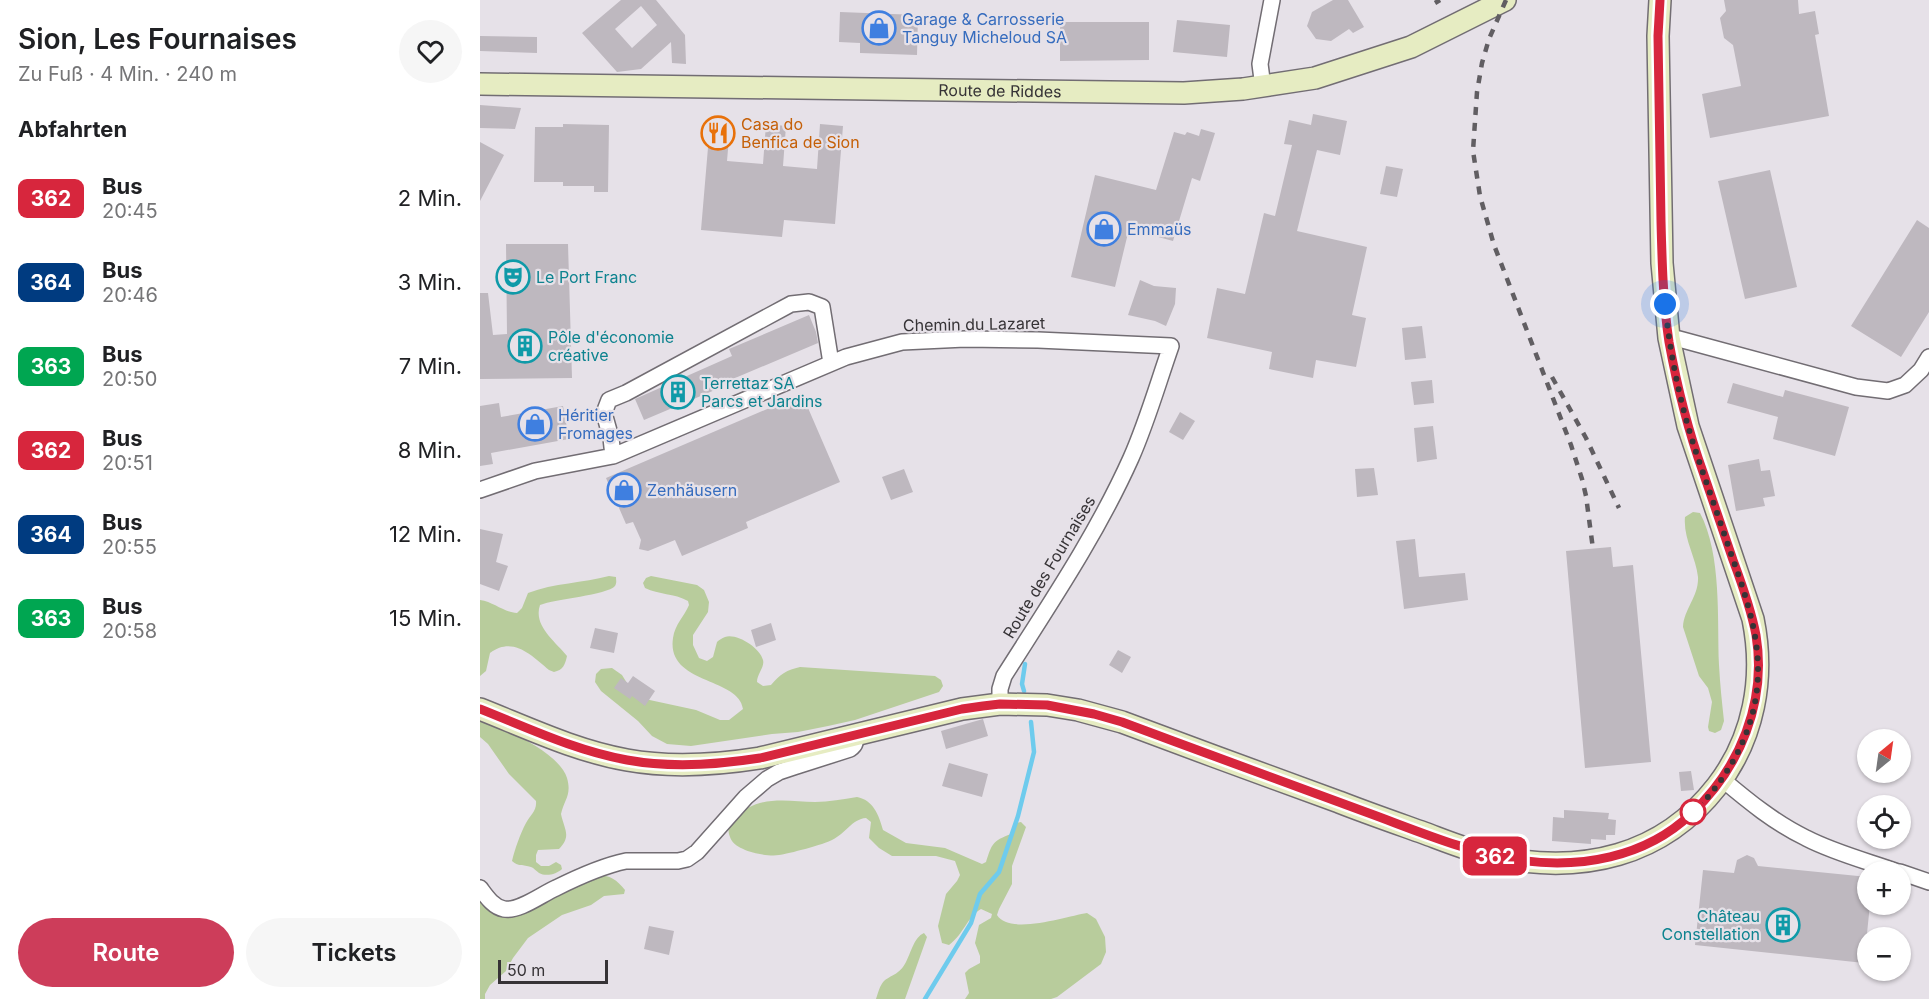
<!DOCTYPE html>
<html lang="de">
<head>
<meta charset="utf-8">
<style>
  :root { --surface:#fff; --page:#f6f6f6; --text:#202124; --muted:#757577; --accent:#cd3d5a }
  body { margin:0; font-family:Inter,sans-serif; background:var(--page); color:var(--text); height:100vh; display:flex; flex-direction:column; font-size:22px; white-space:nowrap }
  * { box-sizing:border-box; margin:0 }
  p { font-size:20px; color:var(--muted) }
  .icon { flex:none; width:33px; height:33px; fill:none; stroke:currentColor; stroke-width:2; stroke-linecap:round; stroke-linejoin:round }
  .map { position:relative; flex:1; overflow:hidden }
  .panel { display:flex; flex-direction:column; background:var(--surface); width:480px }
  .panel>* { flex:none }
  .badge { padding:0 12px; border-radius:9px; font-size:21px; line-height:39px }
  .needle { width:39px; rotate:29deg }
  .tools { position:absolute; left:1377px; top:729px; display:grid; gap:12px }
  .tools a { display:grid; place-items:center; width:54px; height:54px; border-radius:50%; background:var(--surface); box-shadow:0 2px 4px #0004; font-size:30px }
  .scale { position:absolute; left:18px; bottom:15px; width:110px; box-sizing:border-box; padding-left:6px; border:3px solid #363336; border-top:0; font-size:16px; line-height:21px; white-space:nowrap; color:#363336; -webkit-text-stroke:4px #e6e1e8; paint-order:stroke }
  .you { position:absolute; width:30px; height:30px; margin:-15px; border:4px solid #fff; border-radius:50%; background:#1a73e8; box-shadow:0 0 0 9px #1a73e833 }
  .map>.badge { position:absolute; translate:-50% -50%; box-shadow:0 0 0 3px #fff }
  h2 { padding:0 18px; font-size:22px; line-height:54px }
  .round { display:grid; place-items:center; flex:none; width:63px; height:63px; border-radius:32px; background:var(--page) }
  .head { display:flex; align-items:center; justify-content:space-between; height:102px; padding:0 18px }
  h1 { font-size:28px; font-weight:600; line-height:45px }
  .action { display:flex; gap:12px; margin-top:auto; padding:12px 18px }
  .action a { flex:1; height:69px; border-radius:36px; background:var(--accent); color:#fff; font-size:24px; font-weight:600; line-height:69px; text-align:center }
  .action a+a { background:var(--page); color:var(--text) }
  ul { padding:0; list-style:none }
  li { display:flex; align-items:center; gap:18px; height:84px; padding:0 18px }
  li div { flex:1 }
  li b { display:block; font-size:22px }
  li em { font-style:normal }
  li .badge { min-width:66px; font-weight:700; text-align:center }
  main { display:flex; flex:1; min-height:0 }
  .map>svg:first-child { display:block }
  .green { fill:#b8cc9c }
  .lines { fill:none; stroke-linecap:round; stroke-linejoin:round }
  .stream { stroke:#6ecbed; stroke-width:4.5 }
  .building { fill:#beb8bf; fill-rule:evenodd }
  .street-casing { stroke:#726d73; stroke-width:18 }
  .secondary-casing { stroke:#726d73; stroke-width:24 }
  .street { stroke:#fff; stroke-width:15 }
  .secondary { stroke:#e6ecc2; stroke-width:21 }
  .rail { stroke:#615e62; stroke-width:4.5; stroke-dasharray:8 8; stroke-linecap:butt }
  .line-casing { stroke:#fff; stroke-width:14 }
  .line { stroke:#d7263d; stroke-width:9 }
  .walk { stroke:#363336; stroke-width:6; stroke-dasharray:0 10.8 }
  .stop-dot { fill:#fff; stroke:#d7263d; stroke-width:3 }
  .labels { text-anchor:middle; stroke-width:4.5; stroke-linejoin:round; paint-order:stroke }
  .shop-label { font-size:16px; fill:#366cbe; stroke:#e6e1e8; text-anchor:start }
  .street-label { font-size:16px; fill:#363336; stroke:#e6e1e8 }
  .food-label { font-size:16px; fill:#c56008; stroke:#e6e1e8; text-anchor:start }
  .culture-label { font-size:16px; fill:#0d838f; stroke:#e6e1e8; text-anchor:start }
</style>
</head>
<body>
<main>
<section class="panel">
<div class="head"><div><h1>Sion, Les Fournaises</h1><p>Zu Fuß · 4 Min. · 240 m</p></div><a class="round"><svg class="icon" aria-label="heart" viewBox="0 0 24 24"><path d="M12 20l-8-8c-3-5 5-10 8-4 3-6 11-1 8 4z"/></svg></a></div>
<h2>Abfahrten</h2>
<ul>
<li><span class="badge" style="background:#d7263d;color:#fff">362</span><div><b>Bus</b><p>20:45</p></div><em>2 Min.</em></li>
<li><span class="badge" style="background:#003b80;color:#fff">364</span><div><b>Bus</b><p>20:46</p></div><em>3 Min.</em></li>
<li><span class="badge" style="background:#00a651;color:#fff">363</span><div><b>Bus</b><p>20:50</p></div><em>7 Min.</em></li>
<li><span class="badge" style="background:#d7263d;color:#fff">362</span><div><b>Bus</b><p>20:51</p></div><em>8 Min.</em></li>
<li><span class="badge" style="background:#003b80;color:#fff">364</span><div><b>Bus</b><p>20:55</p></div><em>12 Min.</em></li>
<li><span class="badge" style="background:#00a651;color:#fff">363</span><div><b>Bus</b><p>20:58</p></div><em>15 Min.</em></li>
</ul>
<div class="action"><a>Route</a><a>Tickets</a></div>
</section>
<div class="map">
<svg width="1449" height="999" viewBox="0 0 1449 999">
  <rect width="100%" height="100%" fill="#e6e1e8"/>
  <path class="green" d="M 1213,512 L 1220,513 C 1242,555 1237,619 1239,665 C 1240,684 1242,703 1244,721 L 1241,730 L 1235,733 L 1229,731 L 1228,727 L 1232,702 L 1228,688 L 1219,676 L 1203,627 C 1204,609 1219,596 1218,577 C 1216,557 1203,538 1205,517 Z
    M 129,576 L 136,577 C 136,581 137,582 135,586 C 127,595 75,599 60,605 C 53,626 75,641 87,656 C 85,665 83,670 74,672 L 69,670 C 51,655 33,636 10,653 L 6,671 L 0,676 L 0,600 C 14,602 23,612 37,613 L 42,608 L 48,593 C 74,583 103,583 129,576 Z
    M 171,576 L 217,585 L 224,590 L 229,602 L 228,612 L 213,635 L 213,645 L 219,658 L 227,661 L 233,657 L 237,642 C 239,640 242,638 245,637 C 257,633 280,648 283,660 C 285,667 277,674 277,682 L 283,686 L 291,685 C 300,674 307,670 320,667 L 455,676 L 461,680 L 463,686 L 459,692 L 375,720 L 348,726 L 318,732 L 292,734 L 211,746 L 187,744 L 172,736 L 158,721 L 121,691 L 115,682 L 116,674 L 121,669 L 132,668 L 142,675 L 150,688 L 165,699 L 216,710 L 240,720 L 249,720 L 263,709 C 259,677 186,685 193,638 C 195,624 204,617 209,605 L 208,601 C 194,593 179,595 165,588 L 163,583 L 166,578 Z
    M 0,718 C 23,728 80,753 87,778 C 92,795 84,800 81,814 C 84,829 92,836 79,849 L 58,850 L 56,855 L 56,862 L 61,866 L 69,866 L 76,862 L 81,865 L 82,869 C 77,874 66,877 59,873 C 56,871 54,868 51,867 C 43,864 38,867 32,861 C 35,849 40,834 46,823 C 50,815 57,811 56,801 L 29,774 L 8,744 L 0,737 Z
    M 377,797 C 393,800 399,815 403,830 L 426,843 L 465,848 L 502,864 L 506,862 C 512,844 512,841 531,834 L 536,823 L 541,822 L 546,827 L 532,866 L 532,884 L 519,909 L 517,915 C 530,936 587,916 607,913 L 616,919 L 625,937 L 626,952 L 621,964 L 577,997 L 571,999 L 485,999 L 489,993 L 485,973 L 489,969 L 500,963 L 500,956 L 495,943 L 499,925 L 511,918 L 512,914 L 501,909 C 488,916 483,935 469,945 L 462,943 L 458,926 L 466,894 L 477,881 L 480,875 L 475,861 L 456,856 L 412,856 L 399,848 L 389,838 L 391,822 L 386,818 C 372,819 365,834 352,840 C 345,844 308,854 299,855 C 286,857 254,851 250,837 C 247,830 249,825 254,820 C 275,794 306,801 335,802 C 349,802 363,799 377,797 Z
    M 117,875 C 130,875 137,880 145,890 L 144,894 L 124,896 L 111,905 L 82,915 L 48,938 L 33,958 L 26,971 L 10,985 L 5,994 L 5,999 L 0,999 L 0,899 L 11,911 L 20,915 Z
    M 444,933 L 447,937 L 425,999 L 396,999 C 398,993 400,985 404,981 C 414,973 419,975 426,962 C 431,953 434,937 444,933 Z"/>
  <g class="lines">
    <path class="stream" d="M 544,691 L 542,684 L 545,664
      M 445,999 L 491,923 L 500,894 L 519,872 L 538,816 L 554,752 L 551,722"/>
  </g>
  <path class="building" d="M 141,0 L 176,0 L 205,35 L 206,64 L 192,63 L 191,42 L 161,69 L 137,72 L 102,33 ZM 161,6 L 177,25 L 152,48 L 135,29 Z
    M 853,0 L 868,0 L 884,27 L 873,33 L 869,29 L 851,41 L 836,39 L 827,26 L 832,12 Z
    M 1244,0 L 1318,0 L 1319,14 L 1335,11 L 1339,34 L 1335,35 L 1349,116 L 1230,138 L 1222,94 L 1261,86 L 1253,45 L 1244,38 L 1240,18 L 1246,11 Z
    M 360,12 L 438,15 L 437,55 L 380,53 L 380,43 L 359,42 Z
    M 697,20 L 750,25 L 747,57 L 693,52 Z
    M 580,22 L 669,22 L 669,60 L 580,61 Z
    M 0,36 L 57,37 L 57,53 L 0,51 Z
    M 0,105 L 41,108 L 35,129 L 0,128 Z
    M 833,114 L 867,121 L 860,155 L 837,150 L 817,231 L 887,247 L 872,315 L 886,318 L 876,367 L 836,360 L 833,378 L 789,369 L 792,352 L 727,338 L 737,288 L 765,294 L 784,213 L 795,216 L 812,145 L 804,144 L 809,120 L 831,125 Z
    M 83,124 L 129,125 L 128,192 L 114,192 L 114,186 L 83,186 L 83,182 L 54,182 L 55,127 L 83,127 Z
    M 230,124 L 250,126 L 247,161 L 283,164 L 286,124 L 306,126 L 303,166 L 337,169 L 340,124 L 363,126 L 355,224 L 304,220 L 302,237 L 221,230 Z
    M 721,129 L 735,133 L 720,181 L 712,178 L 693,241 L 649,229 L 635,287 L 591,277 L 615,175 L 676,190 L 694,132 L 705,135 L 707,132 L 719,136 Z
    M 0,142 L 24,155 L 0,201 Z
    M 906,166 L 923,169 L 917,197 L 900,194 Z
    M 1290,170 L 1317,287 L 1265,299 L 1238,181 Z
    M 1437,220 L 1449,228 L 1449,312 L 1421,357 L 1371,326 Z
    M 26,244 L 88,244 L 92,378 L 0,379 L 0,293 L 8,293 L 13,335 L 27,334 Z
    M 660,280 L 674,286 L 696,288 L 695,304 L 686,326 L 675,321 L 648,315 Z
    M 329,315 L 336,332 L 338,343 L 241,384 L 242,387 L 164,420 L 155,399 L 252,356 L 249,349 Z
    M 942,326 L 946,358 L 925,360 L 922,328 Z
    M 952,380 L 954,403 L 934,405 L 931,382 Z
    M 1253,383 L 1303,397 L 1305,390 L 1369,407 L 1355,456 L 1293,439 L 1298,417 L 1247,403 Z
    M 322,394 L 360,482 L 266,522 L 268,528 L 202,556 L 195,540 L 168,551 L 159,549 L 161,540 L 153,522 L 146,524 L 126,478 Z
    M 19,403 L 21,417 L 83,406 L 89,439 L 11,453 L 13,464 L 0,466 L 0,406 Z
    M 700,412 L 715,421 L 703,440 L 689,432 Z
    M 953,426 L 957,459 L 937,462 L 934,428 Z
    M 1279,459 L 1281,471 L 1290,470 L 1295,496 L 1283,498 L 1285,506 L 1256,511 L 1248,465 Z
    M 894,468 L 898,495 L 877,497 L 875,469 Z
    M 424,469 L 433,492 L 411,500 L 402,477 Z
    M 0,529 L 23,534 L 16,562 L 28,566 L 19,591 L 0,584 Z
    M 935,539 L 939,577 L 985,573 L 988,600 L 924,609 L 916,541 Z
    M 1131,547 L 1133,567 L 1153,565 L 1171,762 L 1105,768 L 1086,551 Z
    M 291,623 L 296,640 L 276,647 L 271,630 Z
    M 115,628 L 138,633 L 134,653 L 110,648 Z
    M 638,650 L 651,657 L 642,673 L 629,665 Z
    M 153,676 L 175,691 L 165,706 L 152,696 L 150,699 L 134,688 L 141,678 L 148,683 Z
    M 503,719 L 508,736 L 466,749 L 461,731 Z
    M 469,763 L 508,774 L 502,797 L 462,786 Z
    M 1211,771 L 1214,790 L 1201,791 L 1199,772 Z
    M 1084,810 L 1129,813 L 1128,819 L 1136,820 L 1135,835 L 1126,835 L 1126,840 L 1111,839 L 1111,844 L 1072,841 L 1073,817 L 1084,818 Z
    M 1267,855 L 1274,858 L 1278,866 L 1388,877 L 1388,904 L 1390,904 L 1384,963 L 1215,945 L 1223,870 L 1254,873 L 1257,860 Z
    M 169,926 L 194,931 L 189,955 L 164,949 Z"/>
  <g class="lines">
    <g class="street-casing">
      <path id="street" d="M 783,87 L 780,64 L 792,0
        M 1189,338 L 1199,339 L 1376,387 L 1408,391 L 1425,385 L 1441,370 L 1449,357
        M 133,456 L 131,438 L 124,413 L 129,400 L 146,393 L 311,304 L 329,302 L 342,307 L 351,363
        M 0,490 L 55,471 L 133,456 L 366,357 L 422,342 L 485,339 L 558,340 L 691,346 C 678,383 667,422 651,458 C 616,536 569,605 524,676 L 520,689 L 520,704
        M 1242,779 C 1268,801 1295,823 1326,838 C 1355,853 1387,861 1418,872
        M 1420,872 L 1449,882
        M 0,888 C 6,896 13,907 24,909 C 39,912 62,894 76,888 C 98,877 122,866 146,861 L 198,861 L 207,859 L 217,852 L 266,797 L 287,779 L 299,772 L 314,767 L 370,749 C 376,745 376,742 374,735"/>
    </g>
    <g class="secondary-casing">
      <g id="secondary">
        <path id="s1" d="M 0,84 L 704,93 L 763,89 L 835,78 L 931,47 L 1025,0"/>
        <path d="M 0,709 C 48,728 96,751 147,760 C 191,768 236,765 280,758 L 482,709 L 520,704 L 567,705 L 598,710 L 642,722 C 714,749 787,776 859,802 C 887,813 916,823 944,833 C 968,842 992,852 1017,857 C 1102,874 1182,857 1237,786 C 1274,738 1285,678 1273,619 L 1208,426 L 1189,338 L 1182,263 L 1178,36 L 1180,0"/>
      </g>
    </g>
    <use href="#street" class="street"/>
    <use href="#secondary" class="secondary"/>
    <path class="rail" d="M 1026,0 L 1009,39 L 1002,63 L 997,92 L 993,151 L 1000,196 L 1014,245 L 1091,445 L 1102,479 L 1106,496 L 1113,549
      M 955,3 L 960,0
      M 1072,377 L 1106,438 L 1139,508"/>
  </g>
  <g class="lines">
    <g class="line-casing">
      <path id="line" d="M 0,709 C 48,728 96,751 147,760 C 191,768 236,765 280,758 L 482,709 L 503,706 L 520,704 L 567,705 L 614,714 L 642,722 C 722,752 802,781 883,811 C 933,829 985,852 1038,860 C 1099,869 1165,858 1211,814 C 1260,768 1287,702 1276,635 C 1271,609 1262,584 1253,560 C 1243,531 1233,501 1223,472 C 1208,430 1197,386 1189,342 C 1183,302 1182,261 1181,221 C 1180,159 1179,98 1178,36 L 1180,0"/>
    </g>
    <use href="#line" class="line"/>
    <path class="walk" d="M 1185,304 C 1190,354 1200,404 1216,452 C 1227,485 1239,518 1250,551 C 1276,623 1294,681 1257,754 C 1245,776 1231,796 1213,812"/>
  </g>
  <defs>
    <g id="shop-ring" transform="scale(1.725)"><circle r="9.5" fill="#e6e1e8" stroke="#3f7fe0" stroke-width="1.5"/><path d="M-5-2.5h2.3a2.7 3.5 0 0 1 5.4 0H5L5.5 6h-11ZM-1.5-2.5h3a1.5 2.3 0 0 0-3 0Z" fill="#3f7fe0"/></g>
    <g id="restaurant-ring" transform="scale(1.725)"><circle r="9.5" fill="#e6e1e8" stroke="#e8710a" stroke-width="1.5"/><path d="M-5-6h1v4h1v-4h1v4h1v-4h1v5L-1.5 .5V6h-2V.5L-5-1ZM5-6V6H3V1.5H1.5Q1.5-4 5-6Z" fill="#e8710a"/></g>
    <g id="theatre-ring" transform="scale(1.725)"><circle r="9.5" fill="#e6e1e8" stroke="#0f9aa8" stroke-width="1.5"/><path d="M-5-5.5Q0-4 5-5.5V0Q5 5 0 6Q-5 5-5 0ZM-3.3-2.5H-1v1.5H-3.3ZM1-2.5H3.3v1.5H1ZM-2.8 1Q0 5.5 2.8 1Z" fill="#0f9aa8"/></g>
    <g id="building-ring" transform="scale(1.725)"><circle r="9.5" fill="#e6e1e8" stroke="#0f9aa8" stroke-width="1.5"/><path d="M-4-6H4V6H1V3H-1V6H-4ZM-2.5-4.3h1.7v1.8h-1.7ZM.8-4.3h1.7v1.8H.8ZM-2.5-1h1.7V.8h-1.7ZM.8-1h1.7V.8H.8Z" fill="#0f9aa8"/></g>
  </defs>
  <g fill-rule="evenodd">
    <use href="#shop-ring" x="399" y="28"/>
    <use href="#restaurant-ring" x="238" y="133"/>
    <use href="#shop-ring" x="624" y="229"/>
    <use href="#theatre-ring" x="33" y="277"/>
    <use href="#building-ring" x="45" y="346"/>
    <use href="#building-ring" x="198" y="392"/>
    <use href="#shop-ring" x="55" y="424"/>
    <use href="#shop-ring" x="144" y="490"/>
    <use href="#building-ring" x="1303" y="925"/>
  </g>
  <circle class="stop-dot" cx="1213" cy="812" r="12"/>
  <g class="labels">
    <g class="shop-label">
      <text x="422" y="25">Garage &amp; Carrosserie<tspan x="422" dy="18">Tanguy Micheloud SA</tspan></text>
      <text x="647" y="235">Emmaüs</text>
      <text x="78" y="421">Héritier<tspan x="78" dy="18">Fromages</tspan></text>
      <text x="167" y="496">Zenhäusern</text>
    </g>
    <g class="street-label">
      <text dy="6" stroke="none"><textPath href="#s1" startOffset="520">Route de Riddes</textPath></text>
      <text transform="translate(494 324) rotate(-1)" y="6">Chemin du Lazaret</text>
      <text transform="translate(569 567) rotate(-59)" y="6">Route des Fournaises</text>
    </g>
    <g class="food-label">
      <text x="261" y="130">Casa do<tspan x="261" dy="18">Benfica de Sion</tspan></text>
    </g>
    <g class="culture-label">
      <text x="56" y="283">Le Port Franc</text>
      <text x="68" y="343">Pôle d'économie<tspan x="68" dy="18">créative</tspan></text>
      <text x="221" y="389">Terrettaz SA<tspan x="221" dy="18">Parcs et Jardins</tspan></text>
      <text x="1280" y="922" text-anchor="end">Château<tspan x="1280" dy="18">Constellation</tspan></text>
    </g>
  </g>
</svg>
<div class="tools">
<a><svg class="needle" viewBox="-14 -14 28 28"><path d="M0-13l5 13h-10z" fill="#e53935"/><path d="M0 13l5-13h-10z" fill="#757577"/></svg></a>
<a><svg class="icon" aria-label="locate" viewBox="0 0 24 24"><circle cx="12" cy="12" r="6"/><path d="M12 2v4M12 18v4M2 12h4M18 12h4"/></svg></a>
<a>+</a>
<a>−</a>
</div>
<div class="scale">50 m</div>
<div class="you" style="left:1185px;top:304px"></div>
<b class="badge" style="left:1015px;top:856px;background:#d7263d;color:#fff">362</b>
</div>
</main>
</body>
</html>
